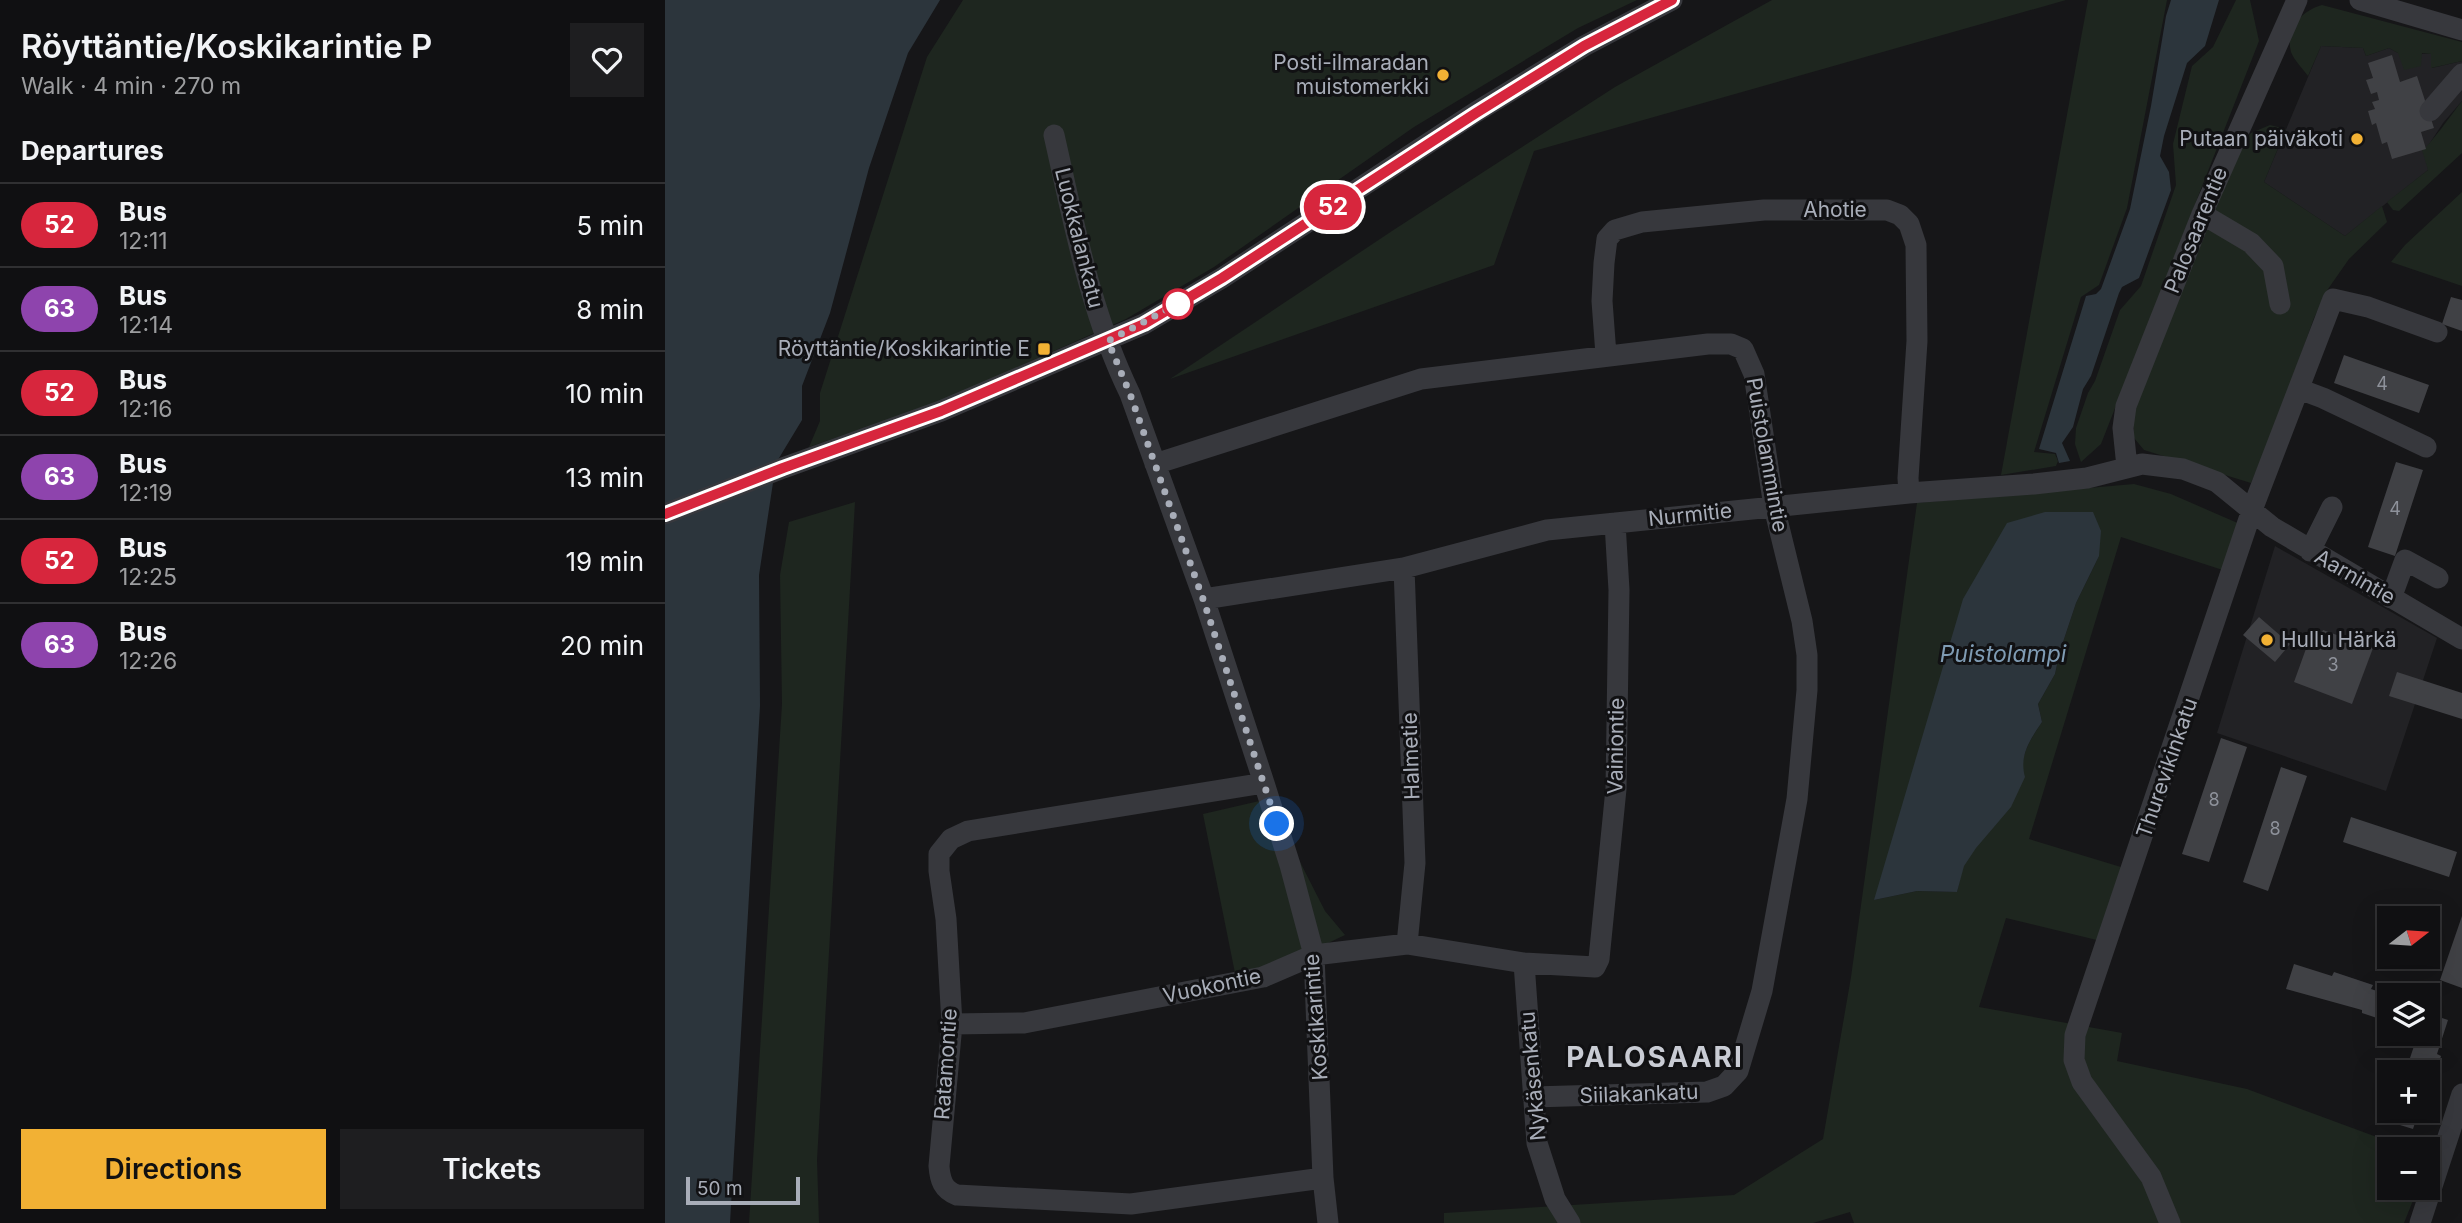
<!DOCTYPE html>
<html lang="en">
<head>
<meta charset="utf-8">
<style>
  :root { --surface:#101012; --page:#1e1e20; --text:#f1f3f6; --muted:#9c9d9f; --line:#303032; --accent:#f2b134 }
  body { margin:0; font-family:Inter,sans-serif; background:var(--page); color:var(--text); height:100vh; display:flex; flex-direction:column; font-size:26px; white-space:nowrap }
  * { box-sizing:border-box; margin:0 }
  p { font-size:23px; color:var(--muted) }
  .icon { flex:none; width:38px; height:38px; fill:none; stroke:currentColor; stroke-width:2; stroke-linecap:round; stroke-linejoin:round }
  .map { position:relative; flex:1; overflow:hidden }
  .sheet { display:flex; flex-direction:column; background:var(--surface); width:665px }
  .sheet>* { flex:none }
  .badge { padding:0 14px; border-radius:23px; font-size:24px; line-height:46px }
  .needle { width:46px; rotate:73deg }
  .fabs { position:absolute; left:1712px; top:906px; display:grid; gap:14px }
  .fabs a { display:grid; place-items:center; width:63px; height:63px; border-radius:0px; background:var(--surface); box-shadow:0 7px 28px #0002,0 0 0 2px var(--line); font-size:35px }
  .scale { position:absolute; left:21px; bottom:18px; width:114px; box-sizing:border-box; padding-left:7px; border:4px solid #a8adb8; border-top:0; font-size:19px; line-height:24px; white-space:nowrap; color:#a8adb8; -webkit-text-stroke:5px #111113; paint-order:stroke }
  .you { position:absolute; width:35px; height:35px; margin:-18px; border:5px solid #fff; border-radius:50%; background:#1a73e8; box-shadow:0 0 0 10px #1a73e833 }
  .map>.badge { position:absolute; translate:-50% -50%; box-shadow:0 0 0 4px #fff }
  h2 { padding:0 21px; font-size:26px; line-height:63px }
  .round { display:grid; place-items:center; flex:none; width:74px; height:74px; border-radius:0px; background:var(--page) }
  .summary { display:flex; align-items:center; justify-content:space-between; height:119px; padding:0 21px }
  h1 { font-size:33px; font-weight:600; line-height:52px }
  .button { display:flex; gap:14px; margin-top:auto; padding:14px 21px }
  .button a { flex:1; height:80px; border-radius:0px; background:var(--accent); color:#111; font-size:28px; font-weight:600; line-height:80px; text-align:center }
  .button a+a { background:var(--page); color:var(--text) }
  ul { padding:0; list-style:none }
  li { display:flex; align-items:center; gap:21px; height:84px; padding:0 21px; border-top:2px solid var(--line) }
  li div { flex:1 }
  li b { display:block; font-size:26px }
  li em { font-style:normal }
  li .badge { min-width:77px; font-weight:700; text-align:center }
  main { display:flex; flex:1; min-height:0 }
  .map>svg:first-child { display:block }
  .built { fill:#222225 }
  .green { fill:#1e261f; fill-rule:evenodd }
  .water { fill:#2c353c }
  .building { fill:#404145 }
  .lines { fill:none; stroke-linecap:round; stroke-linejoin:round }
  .minor { stroke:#37383d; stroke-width:21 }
  .line-casing { stroke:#fff; stroke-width:16 }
  .line { stroke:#d7263d; stroke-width:10 }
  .walk { stroke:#a8adb8; stroke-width:7; stroke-dasharray:0 12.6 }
  .poi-dot { fill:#f2b134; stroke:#111113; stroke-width:2.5 }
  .stop-dot { fill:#fff; stroke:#d7263d; stroke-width:3.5 }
  .labels { text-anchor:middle; stroke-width:6; stroke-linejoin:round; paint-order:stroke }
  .number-label { font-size:18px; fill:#8e929b }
  .poi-label { font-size:21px; fill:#a8adb8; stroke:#111113; text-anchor:end }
  .street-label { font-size:21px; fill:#a8adb8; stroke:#111113 }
  .water-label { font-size:23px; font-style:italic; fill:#7f9bb3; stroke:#111113 }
  .district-label { font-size:28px; font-weight:bold; letter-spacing:2px; fill:#c9ccd4; stroke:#111113 }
</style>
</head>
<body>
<main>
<section class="sheet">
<div class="summary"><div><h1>Röyttäntie/Koskikarintie P</h1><p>Walk · 4 min · 270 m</p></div><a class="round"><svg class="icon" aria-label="heart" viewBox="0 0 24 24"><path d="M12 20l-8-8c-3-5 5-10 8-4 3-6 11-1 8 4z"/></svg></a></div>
<h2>Departures</h2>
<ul>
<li><span class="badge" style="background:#d7263d;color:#fff">52</span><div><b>Bus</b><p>12:11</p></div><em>5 min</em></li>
<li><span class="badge" style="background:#8e44ad;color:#fff">63</span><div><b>Bus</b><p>12:14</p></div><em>8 min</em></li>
<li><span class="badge" style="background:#d7263d;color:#fff">52</span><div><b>Bus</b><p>12:16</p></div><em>10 min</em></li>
<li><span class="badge" style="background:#8e44ad;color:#fff">63</span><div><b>Bus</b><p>12:19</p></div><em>13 min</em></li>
<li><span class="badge" style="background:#d7263d;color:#fff">52</span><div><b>Bus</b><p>12:25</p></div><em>19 min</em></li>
<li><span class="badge" style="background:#8e44ad;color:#fff">63</span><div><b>Bus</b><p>12:26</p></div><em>20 min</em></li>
</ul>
<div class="button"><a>Directions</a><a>Tickets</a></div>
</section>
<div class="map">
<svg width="1797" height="1223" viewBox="0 0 1797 1223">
  <rect width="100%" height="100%" fill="#161618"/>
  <path class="built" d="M 1656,46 L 1698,48 L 1701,56 L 1724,48 L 1733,53 L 1766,54 L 1767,68 L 1797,61 L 1797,101 L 1778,123 L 1761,149 L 1763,170 L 1680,236 L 1599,182 Z
    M 1610,546 L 1772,638 L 1721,791 L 1552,733 Z"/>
  <path class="green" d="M 298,0 L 972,0 L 913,28 L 749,127 L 549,267 L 461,319 L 274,402 L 144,447 L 155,421 L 155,393 L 262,57 Z
    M 1107,0 L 1401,0 L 869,151 L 829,265 L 505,379 L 730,229 L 950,87 Z
    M 1423,0 L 1502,0 L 1462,208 L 1434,285 L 1416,297 L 1369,452 L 1390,454 L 1393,461 L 1391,466 L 1336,475 Z
    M 1571,0 L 1585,0 L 1594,41 L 1436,444 L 1416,462 L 1410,444 L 1411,428 L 1423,393 L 1430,381 L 1455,310 L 1476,286 L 1511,185 L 1508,144 L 1527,66 L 1548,47 Z
    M 1657,5 L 1797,42 L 1797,61 L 1766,68 L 1766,54 L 1757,53 L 1756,66 L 1739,70 L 1733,53 L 1724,48 L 1701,56 L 1698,48 L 1656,46 L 1643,76 C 1638,69 1629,60 1626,52 C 1620,29 1636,11 1657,5 Z
    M 1797,101 L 1797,153 L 1734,211 L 1728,210 L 1722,202 L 1763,170 L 1757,150 C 1764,147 1789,111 1797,101 Z
    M 1605,125 L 1621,129 L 1599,182 L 1680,236 L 1717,206 L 1722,222 L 1684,259 L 1663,289 L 1649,318 L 1612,422 L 1586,483 L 1479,450 L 1469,438 L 1468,412 L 1574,146 L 1586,133 Z
    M 1797,192 L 1797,286 L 1726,262 L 1740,245 Z
    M 1469,484 L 1506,494 L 1584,528 L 1570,574 L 1456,537 L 1364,839 L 1469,871 L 1444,943 L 1341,918 L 1314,1007 L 1457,1033 L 1452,1061 L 1582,1089 L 1747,1150 L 1724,1150 L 1724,1188 L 1753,1188 L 1739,1223 L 1189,1223 L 1185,1212 L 1148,1223 L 779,1223 L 779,1213 L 1069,1195 L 1158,1139 L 1186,977 L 1252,503 ZM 1434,556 L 1411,603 L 1395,651 L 1390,674 L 1373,704 L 1377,722 C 1368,735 1359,749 1357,765 L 1298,866 L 1292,892 L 1252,891 L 1209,900 Z
    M 190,502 L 152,1160 L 154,1223 L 84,1223 L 117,704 L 115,575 L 124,522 Z
    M 603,799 L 660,911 L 680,935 L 615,966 L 570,973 L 538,814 Z"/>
  <path class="water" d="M 0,0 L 275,0 L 243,53 L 204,168 L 165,313 L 137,386 L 137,420 L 111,463 L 94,575 L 95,706 L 65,1223 L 0,1223 Z
    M 1506,0 L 1554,0 L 1540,46 L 1522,63 L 1499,136 L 1495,156 L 1504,172 L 1506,190 L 1474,278 L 1457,287 L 1454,293 L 1426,376 L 1418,389 L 1408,427 L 1397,443 L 1405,461 L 1394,463 L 1391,453 L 1374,449 L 1421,296 L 1431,294 L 1436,289 L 1465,209 L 1486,106 L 1501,16 Z
    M 1380,512 L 1428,512 L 1436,531 L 1434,556 L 1411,603 L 1395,651 L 1390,674 L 1373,704 L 1377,722 C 1365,740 1354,755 1360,777 L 1346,807 L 1311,848 L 1299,866 L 1292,892 L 1252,891 L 1209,900 L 1298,599 L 1342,523 Z"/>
  <path class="building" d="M 1727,55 L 1735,82 L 1752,76 L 1769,128 L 1756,132 L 1761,149 L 1727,159 L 1722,142 L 1717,144 L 1711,123 L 1707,125 L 1703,111 L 1710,109 L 1707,102 L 1714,100 L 1712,92 L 1706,94 L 1701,80 L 1708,78 L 1703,63 Z
    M 1786,297 L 1797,300 L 1797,331 L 1777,324 Z
    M 1679,355 L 1764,385 L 1754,413 L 1669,383 Z
    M 1731,462 L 1758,470 L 1730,556 L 1703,547 Z
    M 1594,617 L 1625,644 L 1610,662 L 1578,635 Z
    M 1658,630 L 1708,648 L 1687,704 L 1629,682 L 1647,632 L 1656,635 Z
    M 1732,672 L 1797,693 L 1797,719 L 1724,696 Z
    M 1556,738 L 1582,747 L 1544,862 L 1517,854 Z
    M 1616,767 L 1642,776 L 1603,891 L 1578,882 Z
    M 1686,817 L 1792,852 L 1784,877 L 1678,842 Z
    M 1797,916 L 1797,988 L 1775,980 Z
    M 1629,964 L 1667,976 L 1669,972 L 1708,985 L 1706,989 L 1724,995 L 1724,1022 L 1697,1013 L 1697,1010 L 1621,989 Z
    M 1762,1013 L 1783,1020 L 1772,1054 L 1776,1056 L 1763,1098 L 1762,1073 L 1740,1073 L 1753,1034 L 1762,1034 Z
    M 1728,1111 L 1754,1111 L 1748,1129 L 1725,1122 Z"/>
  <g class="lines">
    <path class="minor" d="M 1695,0 L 1797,30
      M 1765,111 L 1797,74
      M 389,135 C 409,223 425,312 465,394 L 539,599 L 599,783 L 625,865 L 649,955 L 658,1178 L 663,1223
      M 1537,214 L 1586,243 L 1608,266 L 1615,304
      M 941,355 L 937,301 L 939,263 L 942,239 L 950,230 L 977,222 L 1099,210 L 1222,210 L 1235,215 L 1244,224 L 1251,245 L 1252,341 L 1243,478 L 1244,493
      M 1634,389 L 1658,398 L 1761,447
      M 490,464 L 756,379 L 1043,344 L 1066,344 L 1078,349 L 1089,374 L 1109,507 L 1137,621 L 1142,655 L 1142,690 L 1132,799 L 1097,991 L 1073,1071 L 1059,1086 L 1042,1092 L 868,1097
      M 1462,467 L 1458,428 L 1461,406 L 1537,214 L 1632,0
      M 0,514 L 118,468 L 276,411 L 479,324 L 557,278 L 811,112 L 919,46 L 1007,0
      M 1645,551 L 1667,507
      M 739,568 L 750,863 L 742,944
      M 1726,598 L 1740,560 L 1773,578
      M 539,599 L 739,568 L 882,530 L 1244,493 L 1369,484 L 1422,478 L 1477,464 L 1518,469 L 1552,482 L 1607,527 L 1797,639
      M 599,783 L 303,831 L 286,839 L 274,854 L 274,871 L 281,919 L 287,1024 L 274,1166 C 275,1180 278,1190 292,1195 L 466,1204 L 658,1178
      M 859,963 L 872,1143 L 890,1199 L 905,1223
      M 287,1024 L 359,1023 L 598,977 L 649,955 L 742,944 L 859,963 L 930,967 L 934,959 L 951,789 L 954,590 L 950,523
      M 1505,1223 L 1486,1177 L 1417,1082 L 1409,1060 L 1410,1035 L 1587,510 L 1668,299 L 1703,307 L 1772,332
      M 1755,1223 L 1797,1094"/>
  </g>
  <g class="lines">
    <g class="line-casing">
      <path id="line" d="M 0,514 L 118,468 L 276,411 L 479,324 L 557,278 L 811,113 L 919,46 L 1007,0"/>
    </g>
    <use href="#line" class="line"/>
    <path class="walk" d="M 513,304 L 518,301 L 443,341 L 465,394 L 538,599 L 612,824"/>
  </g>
  <g class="poi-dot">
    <circle cx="778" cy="75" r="7"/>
    <circle cx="1692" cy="139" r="7"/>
    <rect x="372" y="342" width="14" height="14" rx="3.5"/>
    <circle cx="1602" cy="640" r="7"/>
  </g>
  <circle class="stop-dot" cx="513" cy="304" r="14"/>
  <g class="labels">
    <g class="number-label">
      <text x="1717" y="390">4</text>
      <text x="1730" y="515">4</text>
      <text x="1668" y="671">3</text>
      <text x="1549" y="806">8</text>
      <text x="1610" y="835">8</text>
    </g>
    <g class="poi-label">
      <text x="764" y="70">Posti-ilmaradan<tspan x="764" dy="24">muistomerkki</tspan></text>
      <text x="1678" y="146">Putaan päiväkoti</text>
      <text x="365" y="356">Röyttäntie/Koskikarintie E</text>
      <text x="1616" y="647" text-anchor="start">Hullu Härkä</text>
    </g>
    <g class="street-label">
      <text x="1170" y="217">Ahotie</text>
      <text transform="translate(1531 230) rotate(-68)" y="7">Palosaarentie</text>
      <text transform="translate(414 238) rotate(76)" y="7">Luokkalankatu</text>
      <text transform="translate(1102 455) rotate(80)" y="7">Puistolammintie</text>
      <text transform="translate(1025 515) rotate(-6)" y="7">Nurmitie</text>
      <text transform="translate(1690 577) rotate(30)" y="7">Aarnintie</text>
      <text transform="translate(951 746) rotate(-89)" y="7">Vainiontie</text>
      <text transform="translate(746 756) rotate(-92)" y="7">Halmetie</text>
      <text transform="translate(1502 768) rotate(-71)" y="7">Thurevikinkatu</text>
      <text transform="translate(547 986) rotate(-12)" y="7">Vuokontie</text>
      <text transform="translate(651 1017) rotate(-94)" y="7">Koskikarintie</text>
      <text transform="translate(281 1064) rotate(-86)" y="7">Ratamontie</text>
      <text transform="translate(868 1076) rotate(-95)" y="7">Nykäsenkatu</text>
      <text transform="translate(974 1094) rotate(-2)" y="7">Siilakankatu</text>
    </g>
    <g class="water-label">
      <text x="1338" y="662">Puistolampi</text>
    </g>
    <g class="district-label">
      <text x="990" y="1067">PALOSAARI</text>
    </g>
  </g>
</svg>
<div class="fabs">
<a><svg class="needle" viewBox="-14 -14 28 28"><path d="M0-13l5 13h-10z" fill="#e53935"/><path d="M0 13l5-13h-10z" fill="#9c9d9f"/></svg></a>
<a><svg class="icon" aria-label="layers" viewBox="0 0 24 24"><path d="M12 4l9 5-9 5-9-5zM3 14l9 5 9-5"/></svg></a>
<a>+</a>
<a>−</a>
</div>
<div class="scale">50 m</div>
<div class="you" style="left:612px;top:824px"></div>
<b class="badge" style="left:668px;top:207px;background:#d7263d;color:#fff">52</b>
</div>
</main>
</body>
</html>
